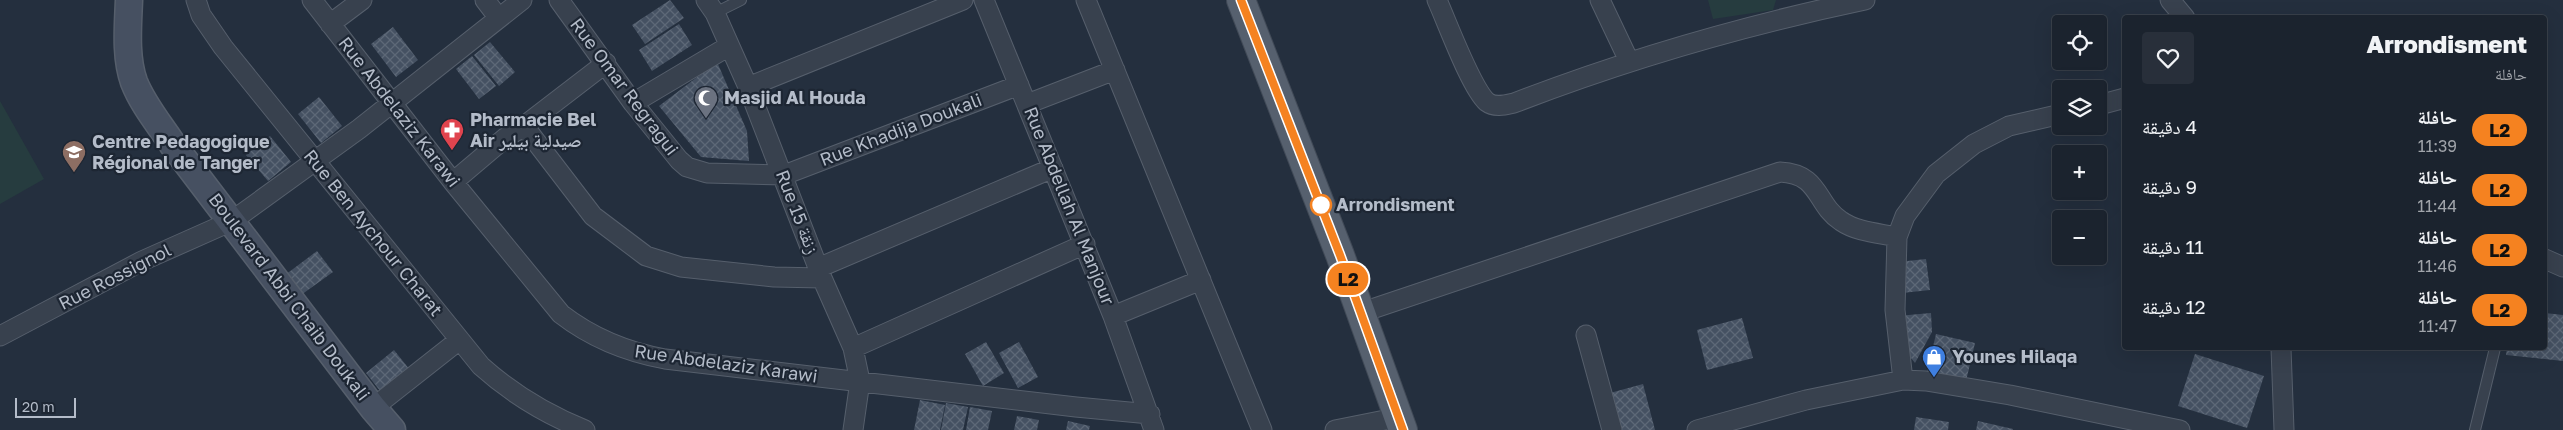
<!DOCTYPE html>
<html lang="ar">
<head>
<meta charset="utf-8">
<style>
  :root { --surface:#1b232e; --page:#282f3a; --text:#f1f3f6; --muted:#a0a4aa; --line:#39404a }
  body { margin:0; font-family:"Golos Text","Noto Naskh Arabic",sans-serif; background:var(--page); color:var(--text); direction:rtl; height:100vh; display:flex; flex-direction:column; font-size:19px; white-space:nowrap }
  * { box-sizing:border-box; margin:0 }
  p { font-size:16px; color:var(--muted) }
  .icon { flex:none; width:28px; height:28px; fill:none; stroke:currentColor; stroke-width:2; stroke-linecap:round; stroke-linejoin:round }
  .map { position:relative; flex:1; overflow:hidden; direction:ltr }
  .details { position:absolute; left:2122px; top:15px; width:425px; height:335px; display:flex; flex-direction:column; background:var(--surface); border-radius:5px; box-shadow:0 5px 20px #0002,0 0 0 1px var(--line); direction:rtl }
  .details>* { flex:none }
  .badge { padding:0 10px; border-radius:16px; font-size:18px; line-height:32px }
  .buttons { position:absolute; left:2052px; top:15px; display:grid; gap:10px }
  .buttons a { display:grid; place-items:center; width:55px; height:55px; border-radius:5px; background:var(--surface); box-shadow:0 5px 20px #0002,0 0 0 1px var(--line); font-size:25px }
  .scale { position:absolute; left:15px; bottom:12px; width:61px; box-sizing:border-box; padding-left:5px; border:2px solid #b4bcc9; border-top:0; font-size:14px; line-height:18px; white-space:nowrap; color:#b4bcc9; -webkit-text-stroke:4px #1d2633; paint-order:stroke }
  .map>.badge { position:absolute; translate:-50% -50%; box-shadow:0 0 0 2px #fff }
  .round { display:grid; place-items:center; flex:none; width:52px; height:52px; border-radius:5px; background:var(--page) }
  .headline { display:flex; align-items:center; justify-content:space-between; height:85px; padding:0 20px }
  h1 { font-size:24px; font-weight:800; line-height:38px }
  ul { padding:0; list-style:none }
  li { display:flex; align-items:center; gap:15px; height:60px; padding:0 20px }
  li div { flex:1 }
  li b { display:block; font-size:19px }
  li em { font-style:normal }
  li .badge { min-width:55px; font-weight:700; text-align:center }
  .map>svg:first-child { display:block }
  .grass { fill:#263c3f }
  .building { fill:url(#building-cross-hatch) }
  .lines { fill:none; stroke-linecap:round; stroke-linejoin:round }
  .lane-casing { stroke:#565f6c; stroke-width:12 }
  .street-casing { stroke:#565f6c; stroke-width:21 }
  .secondary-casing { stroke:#565f6c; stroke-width:29 }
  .primary-casing { stroke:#414a57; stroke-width:30 }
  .lane { stroke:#38414e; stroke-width:10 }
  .street { stroke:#38414e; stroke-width:19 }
  .secondary { stroke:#465061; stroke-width:26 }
  .primary { stroke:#56606e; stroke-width:28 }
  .line-casing { stroke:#fff; stroke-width:11 }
  .line { stroke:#f58220; stroke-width:8 }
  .stop-dot { fill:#fff; stroke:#f58220; stroke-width:2.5 }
  .labels { text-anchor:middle; stroke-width:4.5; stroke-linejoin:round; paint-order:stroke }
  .street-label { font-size:18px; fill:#b4bcc9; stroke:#1d2633 }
  .poi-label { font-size:18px; font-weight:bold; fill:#b4bcc9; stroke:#1d2633; text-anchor:start }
  .stop-label { font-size:18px; font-weight:bold; fill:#b4bcc9; stroke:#1d2633; text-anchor:start }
</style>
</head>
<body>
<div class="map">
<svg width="2563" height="430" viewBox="0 0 2563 430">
  <defs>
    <pattern id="building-cross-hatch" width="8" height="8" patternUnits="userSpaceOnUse" patternTransform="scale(1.25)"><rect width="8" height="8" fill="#455162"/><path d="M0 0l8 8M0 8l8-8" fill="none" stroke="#5d6877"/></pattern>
  </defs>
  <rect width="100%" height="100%" fill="#242f3e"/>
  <path class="grass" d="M 1708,0 L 1776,0 L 1773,10 L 1713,19 Z
    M 0,101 L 44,179 L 0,204 Z"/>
  <path class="building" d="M 670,0 L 684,18 L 645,44 L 632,25 Z
    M 679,24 L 692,45 L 652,71 L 639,50 Z
    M 393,27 L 418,60 L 396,77 L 371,44 Z
    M 490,42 L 515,72 L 499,86 L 474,55 Z
    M 472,56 L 496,86 L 479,99 L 456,69 Z
    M 717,62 L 747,131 L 749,161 L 701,157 L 659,106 Z
    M 319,97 L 342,126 L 321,143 L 298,114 Z
    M 270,136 L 291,162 L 268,181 L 246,155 Z
    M 317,251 L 333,272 L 301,295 L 285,275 Z
    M 1926,259 L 1930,290 L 1902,293 L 1898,262 Z
    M 1931,313 L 1932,332 L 1915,363 L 1899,343 L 1897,316 Z
    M 2545,313 L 2563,315 L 2563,361 L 2506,355 L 2507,348 L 2545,348 Z
    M 1742,318 L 1753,358 L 1707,370 L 1697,330 Z
    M 1936,334 L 1975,343 L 1966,381 L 1927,372 Z
    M 986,342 L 1004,373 L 983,386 L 965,354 Z
    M 1019,342 L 1038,377 L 1018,388 L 999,353 Z
    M 394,350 L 410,370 L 381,392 L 366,373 Z
    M 2195,354 L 2264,376 L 2247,428 L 2178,406 Z
    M 1643,384 L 1655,430 L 1620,430 L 1610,393 Z
    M 920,400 L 945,405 L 940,430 L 914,430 Z
    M 946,403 L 968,407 L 963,430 L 941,430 Z
    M 970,407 L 992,411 L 988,430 L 966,430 Z
    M 1017,416 L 1039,420 L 1037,430 L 1014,430 Z
    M 1916,417 L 1949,422 L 1948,430 L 1914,430 Z
    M 1068,421 L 1090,426 L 1089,430 L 1066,430 Z
    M 1978,421 L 2013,429 L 2013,430 L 1976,430 Z"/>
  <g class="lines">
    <g class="lane-casing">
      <path id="lane" d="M 715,13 L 741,0
        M 2475,430 L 2495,348"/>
    </g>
    <g class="street-casing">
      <path id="street" d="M 196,0 L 201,15 L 223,47 L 481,366 C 511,393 548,415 585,430
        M 312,0 L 453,182 L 561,314 C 592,338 627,352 665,359 L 1076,407 L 1150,414
        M 485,0 L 498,17
        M 559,0 L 633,103 L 679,160 L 687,167 L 707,173 L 784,175 L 1019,85
        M 706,0 L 715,13 L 748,87 L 822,278 L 853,348 L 860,381 L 853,430
        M 984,0 L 1113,316 L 1154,430
        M 1086,0 L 1262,430
        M 1437,0 C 1447,22 1471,88 1487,102 C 1495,108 1505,105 1514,103 C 1628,59 1746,25 1865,0
        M 1600,0 L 1629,61
        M 2170,0 L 2185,18
        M 330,24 L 362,0
        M 748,87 L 963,0
        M 633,103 L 729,46
        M 1027,104 L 1115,70
        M 2099,105 L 2125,98
        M 524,126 L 606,63
        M 453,182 L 505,138 L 524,126 L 593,216 L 646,256 L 681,267 L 774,277 L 822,278
        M 2545,259 L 2563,267
        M 818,268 L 1053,168
        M 1360,313 L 1780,172 C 1821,174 1815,204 1841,221 C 1857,232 1878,233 1897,237
        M 1113,316 L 1201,280
        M 1586,335 L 1612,430
        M 0,336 L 142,261 L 232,221 L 359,129 L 522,0
        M 853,348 L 1085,244
        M 2281,348 L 2284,430
        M 1903,380 L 1895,310 L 1897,237 L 1905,216 L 1936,174 L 1974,144 L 2009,126 L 2061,114
        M 373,408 L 458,341
        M 1335,430 L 1400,417
        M 1697,430 L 1806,400 L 1903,380 L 1926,381 L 2010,395 L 2180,430"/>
    </g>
    <g class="secondary-casing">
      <path id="secondary" d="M 129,0 C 128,26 125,57 134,82 C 143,105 160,125 173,145 L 373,408 L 392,430"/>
    </g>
    <g class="primary-casing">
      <path id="primary" d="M 1241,0 L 1340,255 L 1403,430"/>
    </g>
    <use href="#lane" class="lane"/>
    <use href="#street" class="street"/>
    <use href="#secondary" class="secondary"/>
    <use href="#primary" class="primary"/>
  </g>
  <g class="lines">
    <g class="line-casing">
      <path id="line" d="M 1241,0 L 1340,255 L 1403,430"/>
    </g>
    <use href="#line" class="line"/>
  </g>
  <defs>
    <g id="mosque-pin" transform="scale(1.25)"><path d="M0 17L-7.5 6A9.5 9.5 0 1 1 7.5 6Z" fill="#6b7280" stroke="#1d2633"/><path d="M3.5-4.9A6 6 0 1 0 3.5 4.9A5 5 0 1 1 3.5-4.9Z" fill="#fff"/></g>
    <g id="pharmacy-pin" transform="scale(1.25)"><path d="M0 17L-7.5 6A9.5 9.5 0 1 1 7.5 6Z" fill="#e0444e" stroke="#1d2633"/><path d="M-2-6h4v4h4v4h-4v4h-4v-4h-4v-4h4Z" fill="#fff"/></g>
    <g id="school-pin" transform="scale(1.25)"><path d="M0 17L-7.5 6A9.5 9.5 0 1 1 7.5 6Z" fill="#8d6e63" stroke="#1d2633"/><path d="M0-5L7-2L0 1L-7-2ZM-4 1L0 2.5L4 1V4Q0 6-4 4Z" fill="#fff"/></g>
    <g id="shop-pin" transform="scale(1.25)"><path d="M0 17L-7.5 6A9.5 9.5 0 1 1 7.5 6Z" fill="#3f7fe0" stroke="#1d2633"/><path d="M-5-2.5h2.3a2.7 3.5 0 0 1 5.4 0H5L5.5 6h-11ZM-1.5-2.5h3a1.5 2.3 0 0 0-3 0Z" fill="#fff"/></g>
  </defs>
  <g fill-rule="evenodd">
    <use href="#mosque-pin" x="706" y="98"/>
    <use href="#pharmacy-pin" x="452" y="130"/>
    <use href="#school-pin" x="74" y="152"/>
    <use href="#shop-pin" x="1934" y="357"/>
  </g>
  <circle class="stop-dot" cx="1321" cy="205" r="10"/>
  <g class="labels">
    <g class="street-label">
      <text transform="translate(624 87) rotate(53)" y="6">Rue Omar Regragui</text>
      <text transform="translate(399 112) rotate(52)" y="6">Rue Abdelaziz Karawi</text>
      <text transform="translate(901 130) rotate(-21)" y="6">Rue Khadija Doukali</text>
      <text transform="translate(1069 206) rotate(68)" y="6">Rue Abdellah Al Manjour</text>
      <text transform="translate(797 212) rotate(69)" y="6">Rue 15 زنقة</text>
      <text transform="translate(373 233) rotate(51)" y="6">Rue Ben Aychour Charat</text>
      <text transform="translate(115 277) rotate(-27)" y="6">Rue Rossignol</text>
      <text transform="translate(289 297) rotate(53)" y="6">Boulevard Abbi Chaib Doukali</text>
      <text transform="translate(726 364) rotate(8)" y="6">Rue Abdelaziz Karawi</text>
    </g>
    <g class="poi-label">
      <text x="724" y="104">Masjid Al Houda</text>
      <text x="470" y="126">Pharmacie Bel<tspan x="470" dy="21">Air صيدلية بيلير</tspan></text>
      <text x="92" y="148">Centre Pedagogique<tspan x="92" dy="21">Régional de Tanger</tspan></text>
      <text x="1952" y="363">Younes Hilaqa</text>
    </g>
    <g class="stop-label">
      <text x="1336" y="211">Arrondisment</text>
    </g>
  </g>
</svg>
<div class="buttons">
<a><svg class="icon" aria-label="locate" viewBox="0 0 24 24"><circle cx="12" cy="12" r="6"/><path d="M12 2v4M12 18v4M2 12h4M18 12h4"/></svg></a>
<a><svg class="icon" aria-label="layers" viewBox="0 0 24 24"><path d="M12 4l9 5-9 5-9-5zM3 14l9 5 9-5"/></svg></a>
<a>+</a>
<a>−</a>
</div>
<div class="scale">20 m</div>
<b class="badge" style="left:1348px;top:279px;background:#f58220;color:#111">L2</b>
<section class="details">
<div class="headline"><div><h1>Arrondisment</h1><p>حافلة</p></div><a class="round"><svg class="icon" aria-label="heart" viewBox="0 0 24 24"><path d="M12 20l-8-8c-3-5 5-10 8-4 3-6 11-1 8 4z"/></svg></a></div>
<ul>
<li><span class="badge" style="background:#f58220;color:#111">L2</span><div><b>حافلة</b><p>11:39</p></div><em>4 دقيقة</em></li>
<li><span class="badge" style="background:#f58220;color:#111">L2</span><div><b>حافلة</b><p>11:44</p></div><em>9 دقيقة</em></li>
<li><span class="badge" style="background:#f58220;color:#111">L2</span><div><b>حافلة</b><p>11:46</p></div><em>11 دقيقة</em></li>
<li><span class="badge" style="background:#f58220;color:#111">L2</span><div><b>حافلة</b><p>11:47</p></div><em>12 دقيقة</em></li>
</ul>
</section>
</div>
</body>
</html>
